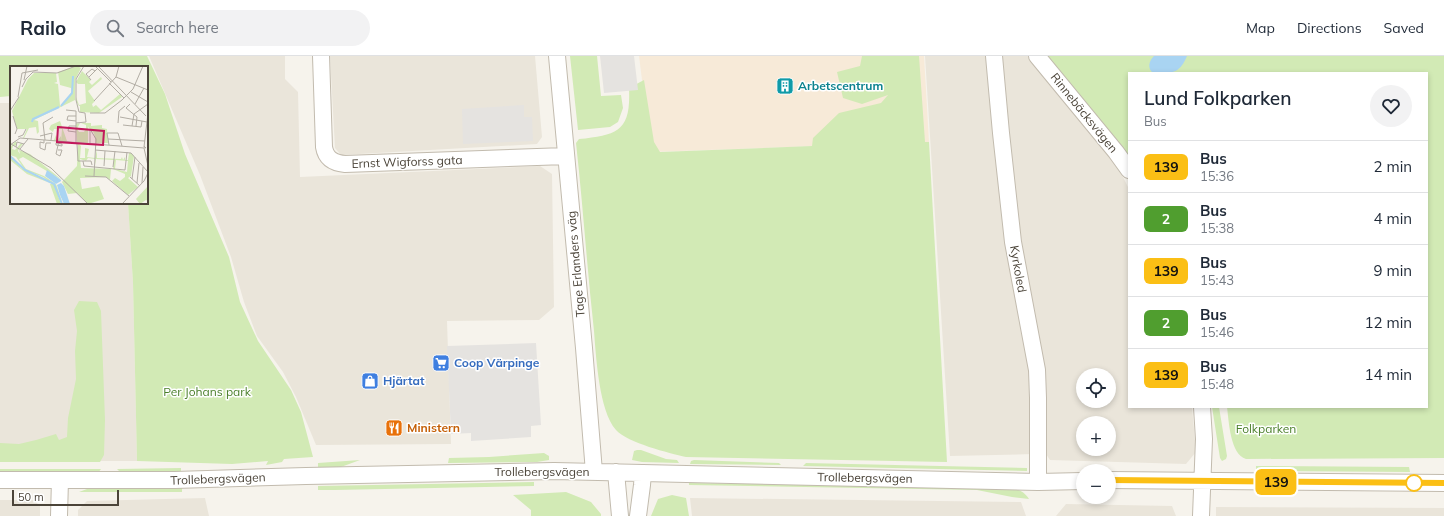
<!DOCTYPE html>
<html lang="en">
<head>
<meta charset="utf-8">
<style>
  :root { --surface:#fff; --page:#f2f2f3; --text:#1f2937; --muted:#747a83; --line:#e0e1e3 }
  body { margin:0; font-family:Mulish,sans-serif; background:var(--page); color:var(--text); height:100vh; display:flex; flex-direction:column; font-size:15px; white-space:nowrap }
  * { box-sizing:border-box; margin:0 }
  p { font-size:13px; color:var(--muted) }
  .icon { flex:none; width:22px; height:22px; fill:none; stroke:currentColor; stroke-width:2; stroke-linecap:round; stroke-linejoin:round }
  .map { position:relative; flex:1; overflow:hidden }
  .details { position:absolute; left:1128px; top:16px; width:300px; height:336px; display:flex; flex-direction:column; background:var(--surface); border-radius:0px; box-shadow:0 2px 6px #0003 }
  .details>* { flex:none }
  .badge { padding:0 8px; border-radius:6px; font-size:14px; line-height:26px }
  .controls { position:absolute; left:1076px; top:312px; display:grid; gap:8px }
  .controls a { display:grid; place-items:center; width:40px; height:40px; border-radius:50%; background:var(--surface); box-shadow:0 2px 6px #0003; font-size:20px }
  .scale { position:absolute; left:12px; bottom:10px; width:107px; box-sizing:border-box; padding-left:4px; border:2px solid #4b4439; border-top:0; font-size:11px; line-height:14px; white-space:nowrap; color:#4b4439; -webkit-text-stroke:3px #fff; paint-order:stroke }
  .map>.badge { position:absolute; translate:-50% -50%; box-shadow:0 0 0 2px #fff }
  .round { display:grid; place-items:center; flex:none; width:42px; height:42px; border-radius:21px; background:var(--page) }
  .overview { display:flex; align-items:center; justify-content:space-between; height:68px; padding:0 16px }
  h1 { font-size:19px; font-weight:600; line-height:30px }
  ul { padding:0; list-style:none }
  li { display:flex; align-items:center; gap:12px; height:52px; padding:0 16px; border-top:1px solid var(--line) }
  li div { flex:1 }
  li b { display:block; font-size:15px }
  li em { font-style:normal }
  li .badge { min-width:44px; font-weight:700; text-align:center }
  header { display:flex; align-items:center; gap:24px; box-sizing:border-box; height:56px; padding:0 20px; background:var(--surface); border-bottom:1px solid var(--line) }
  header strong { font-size:19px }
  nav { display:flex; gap:22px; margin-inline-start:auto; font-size:14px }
  .search { width:280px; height:36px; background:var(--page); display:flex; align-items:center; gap:10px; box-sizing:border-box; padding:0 14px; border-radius:22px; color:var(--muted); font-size:15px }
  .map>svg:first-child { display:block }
  .residential { fill:#eae5da; fill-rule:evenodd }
  .commercial { fill:#f7ead8 }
  .green { fill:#d2eab5 }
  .parking { fill:#e5e3e0 }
  .water { fill:#a9d4f2 }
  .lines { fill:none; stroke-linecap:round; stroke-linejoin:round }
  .minor-casing { stroke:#c2bbae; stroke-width:18 }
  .minor { stroke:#fff; stroke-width:16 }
  .line-casing { stroke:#fff; stroke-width:9 }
  .line { stroke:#fbbf15; stroke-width:6 }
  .stop-dot { fill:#fff; stroke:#fbbf15; stroke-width:2 }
  .labels { text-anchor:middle; stroke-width:3; stroke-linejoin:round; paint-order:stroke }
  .culture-label { font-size:12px; font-weight:bold; fill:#0d838f; stroke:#fff; text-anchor:start }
  .street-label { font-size:12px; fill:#4b4439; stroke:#fff }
  .shop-label { font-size:12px; font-weight:bold; fill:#366cbe; stroke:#fff; text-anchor:start }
  .park-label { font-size:12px; fill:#4a7f2a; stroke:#fff }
  .food-label { font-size:12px; font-weight:bold; fill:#c56008; stroke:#fff; text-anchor:start }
  .inset-river { fill:none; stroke:#a9d4f2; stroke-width:2 }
  .inset-road { fill:none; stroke:#b2ada4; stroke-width:1 }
  .view { fill:#c2185b; fill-opacity:0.15; stroke:#c2185b; stroke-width:2 }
  .inset-edge { fill:none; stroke:#4b4439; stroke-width:2 }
</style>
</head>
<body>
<header>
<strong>Railo</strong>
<div class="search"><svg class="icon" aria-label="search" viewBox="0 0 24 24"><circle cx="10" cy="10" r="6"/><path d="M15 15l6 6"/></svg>Search here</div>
<nav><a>Map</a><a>Directions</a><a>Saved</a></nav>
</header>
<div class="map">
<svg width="1444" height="460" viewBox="0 0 1444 460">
  <rect width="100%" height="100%" fill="#f6f3ec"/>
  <path class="residential" d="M 149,0 L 285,0 L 285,23 L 298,36 L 300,121 L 540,110 L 552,118 L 554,251 L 539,264 L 447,265 L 451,388 L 316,389 L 296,341 L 283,316 L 257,280 L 244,246 L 231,201 L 200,119 Z
    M 330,0 L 535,0 L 542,81 L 537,88 L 341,99 L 335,92 Z
    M 925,0 L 989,0 L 1031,310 L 1034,398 L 950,400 Z
    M 1001,0 L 1030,0 L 1115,105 L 1129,133 L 1129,351 L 1192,351 L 1196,396 L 1186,408 L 1050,404 L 1044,395 L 1042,305 L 1015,147 ZM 1083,319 L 1109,319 L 1109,345 L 1083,345 ZM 1083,367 L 1109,367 L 1109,393 L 1083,393 Z
    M 0,47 L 11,47 L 11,147 L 128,147 L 133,227 L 137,405 L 0,405 Z
    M 205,442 L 209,460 L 78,460 L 78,454 L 87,445 Z
    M 690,442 L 1021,446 L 1026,460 L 692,460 Z
    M 0,444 L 34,444 L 40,450 L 40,460 L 0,460 Z
    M 1066,448 L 1172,450 L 1176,460 L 1056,460 Z
    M 1216,451 L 1444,452 L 1444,460 L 1216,460 Z"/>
  <path class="commercial" d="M 639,0 L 924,0 L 929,86 L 651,96 Z"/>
  <path class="green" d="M 0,0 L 147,0 L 165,38 L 185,98 L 229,201 L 240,246 L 258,285 L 291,334 L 301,356 L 313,401 L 284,403 L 282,406 L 266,409 L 268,405 L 232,408 L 137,405 L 133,227 L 128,147 L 147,147 L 147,11 L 11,11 L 11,40 L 0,41 Z
    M 570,0 L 597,0 L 601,40 L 621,39 L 623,52 L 618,66 L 610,71 L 578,74 Z
    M 862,0 L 919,0 L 925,86 L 929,86 L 947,406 L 686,401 C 669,397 628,387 616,374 C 599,355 596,300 594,275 C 587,212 583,150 576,87 L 579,83 C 618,79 631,75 629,32 L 644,24 L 654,86 L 660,96 L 812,90 L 813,82 L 839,57 L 881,47 L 888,39 L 862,48 L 843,42 L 837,16 L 860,10 Z
    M 1044,0 L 1444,0 L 1444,402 L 1246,403 C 1230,398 1229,366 1227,351 L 1427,351 L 1427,17 L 1129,17 L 1129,100 Z
    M 79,245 L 97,246 L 101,255 L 105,364 L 104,399 L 100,406 L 0,406 L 0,387 L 19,388 L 36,384 L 56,378 L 59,384 L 67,381 L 68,362 L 76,323 L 75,295 L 77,275 L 74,254 Z
    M 1212,351 L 1219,351 L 1227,400 L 1226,403 L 1222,405 L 1220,402 Z
    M 637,394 L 641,394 L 666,403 L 677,404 L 679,407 L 642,406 L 632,404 L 634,395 Z
    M 544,397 L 549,400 L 549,404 L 537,406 L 448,407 L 449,402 L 489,401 Z
    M 360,404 L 341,411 L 318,414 L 318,407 Z
    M 694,404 L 779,407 L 781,409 L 690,408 L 691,405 Z
    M 806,407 L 1027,412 L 1027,415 L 803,410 Z
    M 1256,410 L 1409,411 L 1410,416 L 1256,415 Z
    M 181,412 L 181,416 L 121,417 L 117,413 Z
    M 0,413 L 101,413 L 98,417 L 0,417 Z
    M 534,426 L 534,430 L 335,434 L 318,434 L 318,430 Z
    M 689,427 L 997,431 C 1009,432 1022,431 1029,443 L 1012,441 L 977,434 L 689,429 Z
    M 92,432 L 182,432 L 182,436 L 79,436 L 87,433 Z
    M 566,436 L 591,446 L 601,458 L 601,460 L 531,460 L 531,454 L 513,439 Z
    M 672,439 L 686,442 L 689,460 L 651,460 L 658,443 Z"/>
  <path class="parking" d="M 600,0 L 634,0 L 638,34 L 604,37 Z
    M 524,49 L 524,61 L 532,61 L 533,85 L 463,88 L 462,53 Z
    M 536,287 L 541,369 L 531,370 L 531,381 L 471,385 L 471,377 L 451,378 L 447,290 Z"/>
  <path class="water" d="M 1154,0 L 1187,0 C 1179,19 1171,17 1153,17 C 1147,12 1149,5 1154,0 Z"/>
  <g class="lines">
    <g class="minor-casing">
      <path id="minor" d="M 321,0 L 324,91 C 326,103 334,107 345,108 L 566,100
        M 557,0 L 584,292 L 594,416
        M 994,0 L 1001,77 L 1013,186 L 1037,314 L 1038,342 L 1038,426
        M 1037,0 L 1116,96 L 1129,114
        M 616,416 L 620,460
        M 0,424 L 175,424 L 306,420 L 554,415 L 1038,426 L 1083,425
        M 1109,424 L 1444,427
        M 59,460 L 60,424
        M 638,460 L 642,429 L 643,417
        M 1201,460 L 1204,383 L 1202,351"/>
    </g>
    <use href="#minor" class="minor"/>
  </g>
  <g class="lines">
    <g class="line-casing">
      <path id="line" d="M 1109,424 L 1444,427"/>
    </g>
    <use href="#line" class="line"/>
  </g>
  <defs>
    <g id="building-square" transform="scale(0.9)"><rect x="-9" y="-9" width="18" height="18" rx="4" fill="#0f9aa8" stroke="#fff"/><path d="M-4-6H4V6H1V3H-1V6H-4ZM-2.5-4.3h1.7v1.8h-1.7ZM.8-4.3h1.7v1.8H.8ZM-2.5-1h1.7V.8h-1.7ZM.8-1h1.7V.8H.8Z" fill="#fff"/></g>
    <g id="supermarket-square" transform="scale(0.9)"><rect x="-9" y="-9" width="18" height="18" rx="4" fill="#3f7fe0" stroke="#fff"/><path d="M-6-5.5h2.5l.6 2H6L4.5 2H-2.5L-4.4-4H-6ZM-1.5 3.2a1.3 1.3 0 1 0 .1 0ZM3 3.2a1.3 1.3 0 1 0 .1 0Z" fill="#fff"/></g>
    <g id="shop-square" transform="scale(0.9)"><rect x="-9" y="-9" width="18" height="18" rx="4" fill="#3f7fe0" stroke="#fff"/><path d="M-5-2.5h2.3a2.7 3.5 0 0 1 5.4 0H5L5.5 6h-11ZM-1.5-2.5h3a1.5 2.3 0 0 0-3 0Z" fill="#fff"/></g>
    <g id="restaurant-square" transform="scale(0.9)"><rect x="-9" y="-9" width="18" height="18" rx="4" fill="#e8710a" stroke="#fff"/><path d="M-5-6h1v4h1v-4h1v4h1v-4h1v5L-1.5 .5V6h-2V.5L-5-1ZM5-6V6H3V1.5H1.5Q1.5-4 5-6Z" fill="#fff"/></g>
  </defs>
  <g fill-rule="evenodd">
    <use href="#building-square" x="785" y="30"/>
    <use href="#supermarket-square" x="441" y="307"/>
    <use href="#shop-square" x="370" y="325"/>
    <use href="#restaurant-square" x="394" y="372"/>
  </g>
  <circle class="stop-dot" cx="1414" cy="427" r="8"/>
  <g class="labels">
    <g class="culture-label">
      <text x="798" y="34">Arbetscentrum</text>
    </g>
    <g class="street-label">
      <text transform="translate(1084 57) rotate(51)" y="4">Rinnebäcksvägen</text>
      <text transform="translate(407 106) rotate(-2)" y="4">Ernst Wigforss gata</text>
      <text transform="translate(576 208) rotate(-95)" y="4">Tage Erlanders väg</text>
      <text transform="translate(1018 213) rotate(80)" y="4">Kyrkoled</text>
      <text x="542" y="420">Trollebergsvägen</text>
      <text transform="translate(865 422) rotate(1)" y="4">Trollebergsvägen</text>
      <text transform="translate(218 423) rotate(-2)" y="4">Trollebergsvägen</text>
    </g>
    <g class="shop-label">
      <text x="454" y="311">Coop Värpinge</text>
      <text x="383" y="329">Hjärtat</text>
    </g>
    <g class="park-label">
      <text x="207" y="340">Per Johans park</text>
      <text x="1266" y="377">Folkparken</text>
    </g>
    <g class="food-label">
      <text x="407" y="376">Ministern</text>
    </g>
  </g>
  <g transform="translate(10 10)">
    <rect width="138" height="138" fill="#f6f3ec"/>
    <path d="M 67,0 L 71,2 L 65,14 L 65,34 L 24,54 L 28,55 L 29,66 L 27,68 L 26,61 L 19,62 L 14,72 L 13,72 L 17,63 L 7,63 L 2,45 L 18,13 L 24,7 L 46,7 L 47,16 L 44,17 L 48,18 L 50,40 L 62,27 L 61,22 L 50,19 L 48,6 ZM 72,5 L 81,14 L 79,16 L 82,19 L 91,11 L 92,13 L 78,25 L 85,35 L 82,38 L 83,41 L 86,39 L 91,44 L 110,28 L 112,31 L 89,47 L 70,46 L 70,40 L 69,40 L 66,35 L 66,31 L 69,39 L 76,37 L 75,18 L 68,18 L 66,16 ZM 50,55 L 57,75 L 53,76 L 36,74 L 44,74 L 46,69 L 48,74 L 51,70 L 51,75 L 52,63 L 44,63 L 43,66 L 39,63 L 41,59 ZM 70,57 L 67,63 L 69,66 L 74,66 L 76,62 L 76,59 L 71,57 L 81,57 L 81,60 L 92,59 L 92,62 L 97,63 L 98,77 L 86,77 L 84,67 L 78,61 L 78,77 L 67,76 L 66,58 ZM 6,75 L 7,79 L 3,80 L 2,83 L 5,84 L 11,77 L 13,78 L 11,80 L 8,85 L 10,88 L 9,84 L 20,88 L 52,114 L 13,91 L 9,93 L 16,103 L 34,110 L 46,118 L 53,138 L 44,118 L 51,138 L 47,138 L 40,118 L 43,118 L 33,111 L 15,104 L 40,117 L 17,108 L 0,94 L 0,90 L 4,92 L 11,102 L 15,104 L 6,91 L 0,89 L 0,81 ZM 68,77 L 71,80 L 70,92 L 75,92 L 75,82 L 79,83 L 77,91 L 85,92 L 87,84 L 87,92 L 111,93 L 112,91 L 113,94 L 115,91 L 115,94 L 118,94 L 119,87 L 121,87 L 124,90 L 121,110 L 118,112 L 128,121 L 118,129 L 102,115 L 105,112 L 110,115 L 115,111 L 115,108 L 103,103 L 104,94 L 86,93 L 86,99 L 85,93 L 78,92 L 76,95 L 70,93 L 71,102 L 101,103 L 100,114 L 96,111 L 70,112 L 72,123 L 89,120 L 94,133 L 78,138 L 67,127 L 58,128 L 52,116 L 67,100 ZM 106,94 L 118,95 L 117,106 L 105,103 ZM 138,120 L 138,135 L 136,134 L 130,138 L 126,133 Z" fill="#d2eab5" fill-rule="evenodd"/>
    <path d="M 37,104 L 51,114 L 51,115 L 46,118 L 35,110 ZM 51,117 L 54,120 L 60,138 L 54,138 L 50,129 L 47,119 Z" fill="#a9d4f2"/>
    <path class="inset-river" d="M 51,40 L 62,27 L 63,10M 22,56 L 23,53 L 49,41M 0,90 L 15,104 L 44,118 L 52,138"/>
    <path class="inset-road" d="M 85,0 L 101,16M 88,0 L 136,50M 79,11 L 88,2M 106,11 L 138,24M 14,14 L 17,0M 81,14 L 76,8 L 82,3 L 85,5M 99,17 L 114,32M 12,21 L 16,13 L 23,6 L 47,7 L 66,0M 121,26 L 138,36M 8,31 L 12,7 L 28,4M 84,35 L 106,11 L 109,0M 120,38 L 116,42 L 127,51 L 126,60M 125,38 L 134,22M 56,44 L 66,45 L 66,76M 0,45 L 9,31M 80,47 L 95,47 L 112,34 L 123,23 L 133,0M 3,50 L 7,63 L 5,68M 66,50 L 58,50 L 57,54 L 66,55M 110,51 L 137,56M 66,57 L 76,56 L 75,47 L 69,46 L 66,34 L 66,13 L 74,0M 108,57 L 109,45 L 115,40M 113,59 L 131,61 L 132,55M 66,60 L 59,60 L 58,65 L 66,66M 122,60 L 124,48 L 138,38M 80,63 L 86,73 L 84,110M 80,63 L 80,77M 30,70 L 42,67 L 41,74M 8,71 L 13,69 L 16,63M 98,73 L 135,75M 34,74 L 34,77 L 30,76 L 30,82 L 35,84 L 36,77 L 41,77M 35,74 L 33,57 L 43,51M 46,77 L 52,78 L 52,80 L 46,79 ZM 1,78 L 41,102 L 78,138M 67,78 L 68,95M 0,79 L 10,72 L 134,82M 99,79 L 97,67 L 108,67 L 112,80M 134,80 L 136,82 L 134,81 L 138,47M 6,81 L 7,76 L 14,78M 134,82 L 138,100M 10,83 L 18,73M 48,84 L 52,84 L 50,90 L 46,88 L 49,75M 85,84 L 121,87 L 138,106M 68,95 L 81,95 L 82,99M 73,95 L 74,100 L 115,104 L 117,86M 94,100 L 95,85M 103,101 L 105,85M 75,110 L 96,111 L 119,130M 120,111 L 130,120M 122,113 L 125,91M 127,117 L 129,97M 132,117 L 133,101M 112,138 L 134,115 L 138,107"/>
    <path class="view" d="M 48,61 L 94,65 L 93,79 L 47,76 Z"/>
    <rect width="138" height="138" class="inset-edge"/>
  </g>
</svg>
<div class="controls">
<a><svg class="icon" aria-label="locate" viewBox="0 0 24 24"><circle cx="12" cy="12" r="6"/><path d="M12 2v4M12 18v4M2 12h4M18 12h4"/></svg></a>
<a>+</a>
<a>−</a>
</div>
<div class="scale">50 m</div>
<b class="badge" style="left:1276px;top:426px;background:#fbbf15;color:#111">139</b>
<section class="details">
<div class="overview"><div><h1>Lund Folkparken</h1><p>Bus</p></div><a class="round"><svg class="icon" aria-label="heart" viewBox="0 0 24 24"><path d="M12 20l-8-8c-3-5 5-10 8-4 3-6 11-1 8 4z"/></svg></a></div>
<ul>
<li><span class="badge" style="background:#fbbf15;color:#111">139</span><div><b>Bus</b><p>15:36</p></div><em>2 min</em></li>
<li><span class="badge" style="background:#509e2f;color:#fff">2</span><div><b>Bus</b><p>15:38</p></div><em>4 min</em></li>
<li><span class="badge" style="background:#fbbf15;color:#111">139</span><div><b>Bus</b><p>15:43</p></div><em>9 min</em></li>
<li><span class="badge" style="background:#509e2f;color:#fff">2</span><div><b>Bus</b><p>15:46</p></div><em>12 min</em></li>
<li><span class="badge" style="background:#fbbf15;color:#111">139</span><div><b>Bus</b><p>15:48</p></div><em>14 min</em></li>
</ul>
</section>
</div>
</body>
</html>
